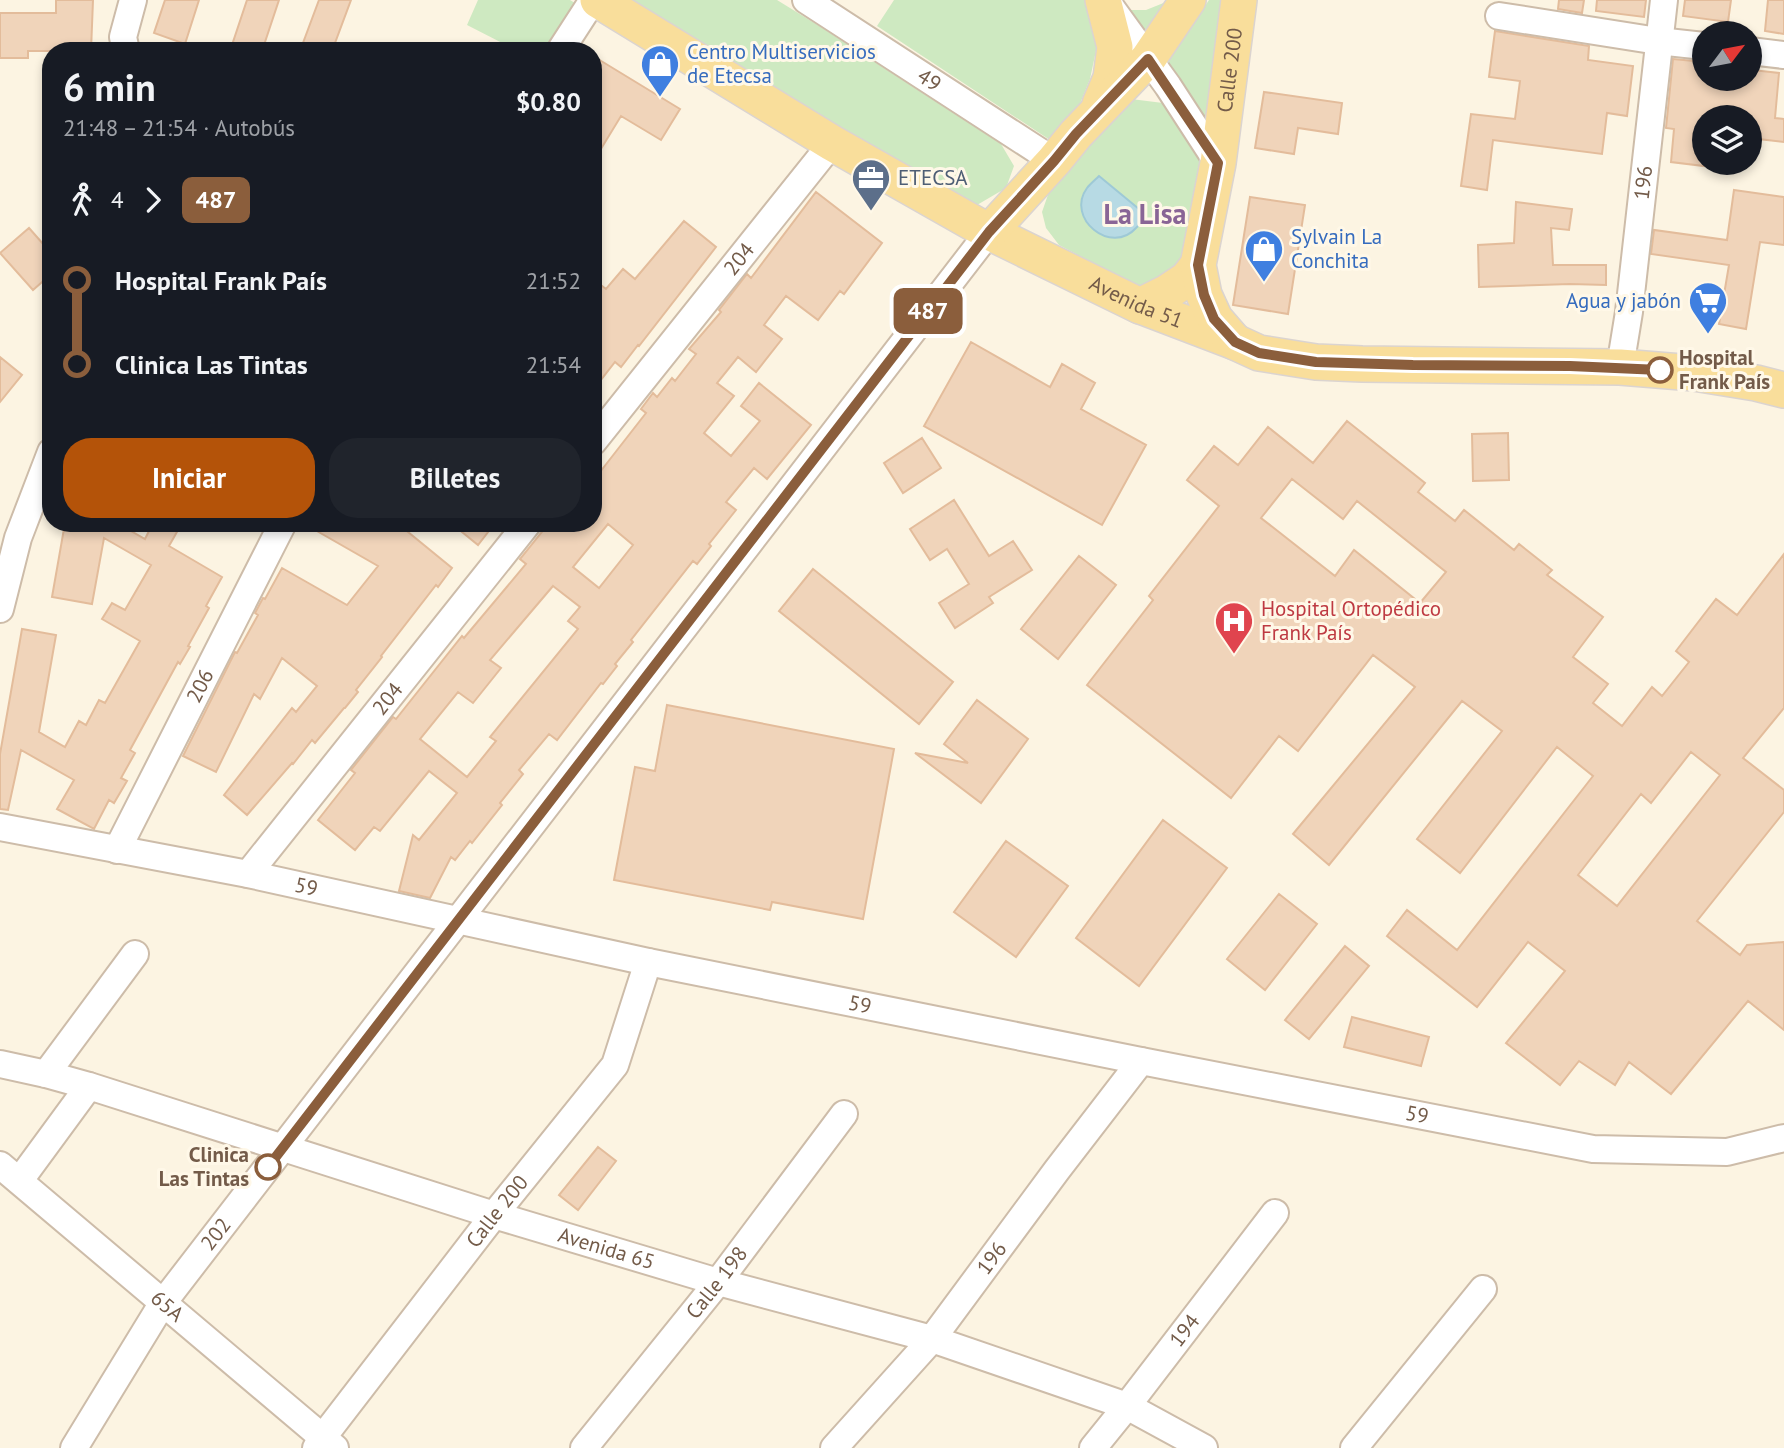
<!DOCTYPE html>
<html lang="es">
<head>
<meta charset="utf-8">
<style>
  :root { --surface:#171b24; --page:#20242c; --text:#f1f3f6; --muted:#9ea1a6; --accent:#b45309 }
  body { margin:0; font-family:"PT Sans",sans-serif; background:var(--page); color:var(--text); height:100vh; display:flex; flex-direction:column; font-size:26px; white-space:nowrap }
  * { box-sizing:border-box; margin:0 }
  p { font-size:23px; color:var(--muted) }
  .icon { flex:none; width:38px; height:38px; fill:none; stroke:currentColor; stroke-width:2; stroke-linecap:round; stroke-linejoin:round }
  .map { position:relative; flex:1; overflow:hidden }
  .sheet { position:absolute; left:42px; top:42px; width:560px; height:490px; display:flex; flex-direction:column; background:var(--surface); border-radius:28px; box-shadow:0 4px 10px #0003 }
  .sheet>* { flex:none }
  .badge { padding:0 14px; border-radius:10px; font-size:24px; line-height:46px }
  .needle { width:46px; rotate:58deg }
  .controls { position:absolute; left:1692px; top:21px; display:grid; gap:14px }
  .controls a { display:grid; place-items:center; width:70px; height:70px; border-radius:50%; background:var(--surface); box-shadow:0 4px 10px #0003; font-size:35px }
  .map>.badge { position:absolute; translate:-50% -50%; box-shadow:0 0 0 4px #fff }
  .legs { display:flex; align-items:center; gap:10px; height:77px; padding:0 21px; font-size:23px }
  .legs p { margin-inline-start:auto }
  .summary { display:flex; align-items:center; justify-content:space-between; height:119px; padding:0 21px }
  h1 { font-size:38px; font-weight:700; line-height:52px }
  .action { display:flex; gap:14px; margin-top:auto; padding:14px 21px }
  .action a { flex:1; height:80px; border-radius:28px; background:var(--accent); color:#fff; font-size:28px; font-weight:700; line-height:80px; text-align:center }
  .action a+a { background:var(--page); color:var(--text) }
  ul { padding:0 21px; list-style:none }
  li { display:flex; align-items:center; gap:24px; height:84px; font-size:26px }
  li i { display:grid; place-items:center; width:10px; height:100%; margin:0 9px; background:currentColor }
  li i::after { content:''; width:18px; height:18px; margin:-9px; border:5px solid; border-radius:50%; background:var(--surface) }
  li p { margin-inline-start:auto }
  li:first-child i { background:linear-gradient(#0000 50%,currentColor 0) }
  li:last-child i { background:linear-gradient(currentColor 50%,#0000 0) }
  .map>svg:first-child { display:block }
  .green { fill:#cee9c1 }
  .water { fill:#b7dae4; stroke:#9ec9d6; stroke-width:2 }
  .building { fill:#f0d4ba; stroke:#e3bc9b; stroke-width:2; fill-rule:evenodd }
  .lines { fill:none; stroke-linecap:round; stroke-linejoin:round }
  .minor-casing { stroke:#cdbca9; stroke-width:30 }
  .major-casing { stroke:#dbd4d0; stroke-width:38 }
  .minor { stroke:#fff; stroke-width:26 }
  .major { stroke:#f9de9b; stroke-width:35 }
  .line-1-casing { stroke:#fff; stroke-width:16 }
  .line-1 { stroke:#8b5e3c; stroke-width:10 }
  .stop-1-dot { fill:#fff; stroke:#8b5e3c; stroke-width:3.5 }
  .labels { text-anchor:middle; stroke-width:6; stroke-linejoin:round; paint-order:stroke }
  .shop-label { font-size:21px; fill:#366cbe; stroke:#fff8e8; text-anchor:start }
  .street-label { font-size:21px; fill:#735b49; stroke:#fff8e8 }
  .service-label { font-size:21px; fill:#4e5e75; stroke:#fff8e8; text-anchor:start }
  .stop-label { font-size:21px; font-weight:bold; fill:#735b49; stroke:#fff8e8; text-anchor:start }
  .health-label { font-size:21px; fill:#be3a42; stroke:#fff8e8; text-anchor:start }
  .district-label { font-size:28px; font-weight:bold; fill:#896596; stroke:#fff8e8 }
</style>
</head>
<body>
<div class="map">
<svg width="1784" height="1448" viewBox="0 0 1784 1448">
  <rect width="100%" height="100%" fill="#fcf4e2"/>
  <path class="green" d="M 478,0 L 570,0 L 578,5 L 552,51 L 518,51 L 467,25 Z
    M 624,0 L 777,0 L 816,24 L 1001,144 L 1014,166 L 1006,188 L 977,205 L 955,199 Z
    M 894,0 L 1089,0 L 1097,46 L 1090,79 L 1075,116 L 1050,140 L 877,26 Z
    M 1171,0 L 1149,39 L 1127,10 L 1146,10 Z
    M 1209,0 L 1227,0 L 1211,137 L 1166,64 Z
    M 1131,99 L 1163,103 L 1201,158 L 1196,252 L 1152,285 L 1135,285 L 1059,245 L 1046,228 L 1042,212 L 1050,189 Z"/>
  <path class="water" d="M 1099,176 L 1145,214 C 1143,218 1140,225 1136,228 C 1111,256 1065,218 1087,188 C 1090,184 1095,180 1099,176 Z"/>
  <path class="building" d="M 56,0 L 93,0 L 91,51 L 28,51 L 28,58 L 0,58 L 0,13 L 56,13 Z
    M 165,0 L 199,0 L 185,44 L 154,33 Z
    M 247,0 L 279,0 L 262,51 L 230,51 Z
    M 319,0 L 351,0 L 332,51 L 300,51 Z
    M 1559,0 L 1584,0 L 1582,13 L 1558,9 Z
    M 1597,0 L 1646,0 L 1644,17 L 1596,11 Z
    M 1685,0 L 1731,0 L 1728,22 L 1683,16 Z
    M 1768,0 L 1784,0 L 1784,34 L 1765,31 Z
    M 1495,31 L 1589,46 L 1588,60 L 1633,66 L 1627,116 L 1607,113 L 1602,154 L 1493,140 L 1487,190 L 1461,186 L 1471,114 L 1515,119 L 1520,81 L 1489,77 Z
    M 593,56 L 680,109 L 661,140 L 621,116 L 593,162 Z
    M 1673,59 L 1704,62 L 1704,79 L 1752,79 L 1753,70 L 1779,73 L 1775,118 L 1784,119 L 1784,142 L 1750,138 L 1750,117 L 1704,117 L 1704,166 L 1671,162 L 1674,129 L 1666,128 Z
    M 1264,92 L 1342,103 L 1338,134 L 1298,128 L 1294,154 L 1255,148 Z
    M 1734,190 L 1784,197 L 1784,245 L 1760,242 L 1746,329 L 1719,324 L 1729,265 L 1651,254 L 1654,230 L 1727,240 Z
    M 816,192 L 882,243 L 844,294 L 840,291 L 818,320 L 786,296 L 764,325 L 782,339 L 756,372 L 738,357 L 717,383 L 734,396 L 704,433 L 731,456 L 760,421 L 741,406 L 759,383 L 811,425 L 767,479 L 754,468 L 726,502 L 736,510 L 709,544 L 711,546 L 697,564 L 693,561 L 631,640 L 633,642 L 615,664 L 617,666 L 603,684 L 601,683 L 557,740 L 549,734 L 519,770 L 523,774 L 500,803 L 502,805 L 472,843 L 470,841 L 455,860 L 451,857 L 430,898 L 399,891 L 413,835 L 419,840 L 457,793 L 429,771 L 380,831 L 374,827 L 355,850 L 318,820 L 355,773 L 351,770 L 393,717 L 396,719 L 462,636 L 464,638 L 526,564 L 520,559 L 549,523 L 593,523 L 593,481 L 646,413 L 641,409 L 653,393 L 657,397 L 672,378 L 675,381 L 696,354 L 689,349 L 721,312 L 719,310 L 747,274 L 751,278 ZM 608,524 L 633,545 L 599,588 L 573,567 ZM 553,586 L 580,607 L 568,621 L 578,629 L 490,737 L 496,741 L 467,777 L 420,739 L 458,692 L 473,703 L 501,668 L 490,660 Z
    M 1250,197 L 1305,205 L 1288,314 L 1233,305 Z
    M 1516,202 L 1572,209 L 1569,230 L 1551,228 L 1553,265 L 1606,265 L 1606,285 L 1570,284 L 1479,287 L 1478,245 L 1514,243 Z
    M 684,221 L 716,247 L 639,346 L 638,345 L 621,367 L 615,362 L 593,390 L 593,279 L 606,289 L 623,269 L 635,279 Z
    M 29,228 L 51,253 L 51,274 L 33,290 L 0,253 Z
    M 971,342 L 1050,387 L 1062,364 L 1095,383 L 1081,409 L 1146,445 L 1102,525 L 924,426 Z
    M 0,357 L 22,375 L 0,402 Z
    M 1347,421 L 1425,483 L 1418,492 L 1455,521 L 1464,510 L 1514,550 L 1519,544 L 1552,570 L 1547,575 L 1603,617 L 1573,657 L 1608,684 L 1593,703 L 1622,726 L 1652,687 L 1662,696 L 1689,662 L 1676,651 L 1716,599 L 1737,615 L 1784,554 L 1784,708 L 1743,758 L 1784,790 L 1784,812 L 1697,921 L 1740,955 L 1747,945 L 1784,942 L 1784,1030 L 1748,1001 L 1671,1094 L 1629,1062 L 1615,1085 L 1579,1061 L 1560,1085 L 1506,1043 L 1565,971 L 1528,942 L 1477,1007 L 1387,936 L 1407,910 L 1457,950 L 1593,776 L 1557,747 L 1460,873 L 1417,839 L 1502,731 L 1462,701 L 1329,865 L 1293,834 L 1415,687 L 1373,655 L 1298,751 L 1279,736 L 1231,798 L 1087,685 L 1153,600 L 1149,596 L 1219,506 L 1187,480 L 1214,446 L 1238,465 L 1268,427 L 1313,463 ZM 1292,479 L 1343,519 L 1357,501 L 1446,572 L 1420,603 L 1354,550 L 1335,576 L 1261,518 ZM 1691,752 L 1720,775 L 1617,906 L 1578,875 L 1641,794 L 1651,803 Z
    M 1508,433 L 1509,480 L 1473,481 L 1472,434 Z
    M 922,438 L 941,468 L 903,493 L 884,463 Z
    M 954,500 L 989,556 L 1013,541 L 1032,570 L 989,597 L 993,603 L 955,628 L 939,603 L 969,584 L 947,549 L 930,560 L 910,529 Z
    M 65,523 L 117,523 L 145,539 L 153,523 L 182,523 L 169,546 L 222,577 L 206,606 L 209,608 L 188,646 L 190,647 L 180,664 L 178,662 L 130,750 L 135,753 L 121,778 L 127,781 L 114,803 L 109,800 L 94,829 L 57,809 L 74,780 L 21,750 L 8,810 L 0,809 L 0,754 L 22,629 L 56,635 L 39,732 L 65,747 L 79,721 L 86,725 L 99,700 L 105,703 L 140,641 L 102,619 L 112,603 L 125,610 L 151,565 L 104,538 L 92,604 L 52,597 Z
    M 303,523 L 397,523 L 452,568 L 438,587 L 436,585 L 381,656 L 382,657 L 356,690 L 358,692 L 345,708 L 344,708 L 315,743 L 312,740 L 293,764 L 292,763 L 247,815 L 224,795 L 292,708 L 296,712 L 317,686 L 282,658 L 260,699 L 254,694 L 216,772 L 183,756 L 235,652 L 237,653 L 258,615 L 255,613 L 263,598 L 265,599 L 282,568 L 347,605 L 378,566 Z
    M 451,523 L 495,523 L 478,545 Z
    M 1079,556 L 1116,585 L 1058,659 L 1021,629 Z
    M 813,569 L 953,682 L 919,724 L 779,611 Z
    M 977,700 L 1028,739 L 981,803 L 915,753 L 968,763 L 944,744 Z
    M 667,705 L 894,749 L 863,919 L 772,902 L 770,910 L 614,880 L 635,767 L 655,771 Z
    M 1163,820 L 1227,868 L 1139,986 L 1076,938 Z
    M 1006,841 L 1068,886 L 1016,957 L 954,912 Z
    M 1279,894 L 1317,924 L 1265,990 L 1227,959 Z
    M 1345,946 L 1369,966 L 1309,1039 L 1285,1020 Z
    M 1352,1017 L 1429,1037 L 1421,1066 L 1344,1047 Z
    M 598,1147 L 616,1161 L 578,1210 L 559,1195 Z"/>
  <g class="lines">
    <g class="minor-casing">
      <g id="minor">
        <path id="s1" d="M 806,0 L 1054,161"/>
        <path d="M 1110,6 L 1168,86 L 1218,163"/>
        <path d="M 1499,16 L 1658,41 L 1704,46"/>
        <path d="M 126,51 L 123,37 L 133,0"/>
        <path d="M 560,51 L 593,0"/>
        <path d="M 1750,51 L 1784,55"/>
        <path id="s2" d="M 1620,367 L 1629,312 L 1664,0"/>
        <path id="s3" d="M 593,442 L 832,143"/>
        <path d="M 0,609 L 18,538 L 51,452"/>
        <path id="s4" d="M 0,827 L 248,874 L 648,962 L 1141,1061 L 1593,1149 L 1727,1152 L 1784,1138"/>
        <path id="s5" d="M 117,850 L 283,523"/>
        <path id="s6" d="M 248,874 L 528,523"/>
        <path id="s7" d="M 0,1064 L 46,1074 L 89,1086 L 494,1215 L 718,1282 L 932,1339 L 1127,1406 L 1204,1448"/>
        <path d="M 46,1074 L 135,954"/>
        <path id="s8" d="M 0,1165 L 335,1448"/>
        <path d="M 20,1180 L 89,1086"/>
        <path id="s9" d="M 74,1448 L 162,1304 L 989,232"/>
        <path id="s10" d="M 316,1448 L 323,1437 L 494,1215 L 615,1065 L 648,962"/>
        <path id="s11" d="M 584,1448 L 718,1282 L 844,1114"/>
        <path id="s12" d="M 834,1448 L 932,1339 L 1057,1170 L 1141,1061"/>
        <path id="s13" d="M 1093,1448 L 1127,1406 L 1275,1213"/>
        <path d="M 1354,1448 L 1483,1289"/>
      </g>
    </g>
    <g class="major-casing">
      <g id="major">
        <path id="s14" d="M 598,0 L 832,143 L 989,232 L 1138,305 L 1235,342 L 1259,353 L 1316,362 L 1362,364 L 1620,367 L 1694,373 L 1756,383 L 1784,390"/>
        <path d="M 1100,104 L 1111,78 L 1115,47 L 1103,0"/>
        <path d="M 989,232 L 1054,161 L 1076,134 L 1148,59 L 1188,0"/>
        <path d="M 1140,306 L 1166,293 L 1187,279 L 1198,265"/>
        <path id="s15" d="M 1235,342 L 1215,319 L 1204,295 L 1198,265 L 1218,163 L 1239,0"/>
      </g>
    </g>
    <use href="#minor" class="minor"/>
    <use href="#major" class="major"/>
  </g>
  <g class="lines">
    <g class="line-1-casing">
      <path id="line-1" d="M 268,1167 L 989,232 L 1054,161 L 1076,134 L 1148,59 L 1218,163 L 1198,265 L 1204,295 L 1214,319 L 1235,342 L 1259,353 L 1316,362 L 1413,365 L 1570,366 L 1660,370"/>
    </g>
    <use href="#line-1" class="line-1"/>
  </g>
  <defs>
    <g id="shop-pin" transform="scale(2.0125)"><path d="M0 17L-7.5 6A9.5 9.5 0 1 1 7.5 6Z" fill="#3f7fe0" stroke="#fff8e8"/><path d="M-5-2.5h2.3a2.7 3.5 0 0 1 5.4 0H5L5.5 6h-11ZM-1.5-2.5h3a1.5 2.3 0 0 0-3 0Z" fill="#fff"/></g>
    <g id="office-pin" transform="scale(2.0125)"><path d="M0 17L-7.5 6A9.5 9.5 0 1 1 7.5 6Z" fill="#5c6f8a" stroke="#fff8e8"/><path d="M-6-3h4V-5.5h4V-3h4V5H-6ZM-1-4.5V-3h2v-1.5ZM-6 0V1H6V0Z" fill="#fff"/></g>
    <g id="supermarket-pin" transform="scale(2.0125)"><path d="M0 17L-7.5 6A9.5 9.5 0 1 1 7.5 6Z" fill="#3f7fe0" stroke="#fff8e8"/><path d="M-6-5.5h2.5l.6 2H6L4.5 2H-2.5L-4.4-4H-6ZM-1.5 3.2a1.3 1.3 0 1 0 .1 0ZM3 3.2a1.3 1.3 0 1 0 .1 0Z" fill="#fff"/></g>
    <g id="hospital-pin" transform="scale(2.0125)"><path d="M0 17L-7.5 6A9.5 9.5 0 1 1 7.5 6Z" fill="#e0444e" stroke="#fff8e8"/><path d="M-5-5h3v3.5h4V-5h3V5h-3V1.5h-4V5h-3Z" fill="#fff"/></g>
  </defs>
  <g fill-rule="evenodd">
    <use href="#shop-pin" x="660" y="64"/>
    <use href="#office-pin" x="871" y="178"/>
    <use href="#shop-pin" x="1264" y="249"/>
    <use href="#supermarket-pin" x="1708" y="301"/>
    <use href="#hospital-pin" x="1234" y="621"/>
  </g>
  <g class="stop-1-dot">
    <circle cx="1660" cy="370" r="12"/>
    <circle cx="268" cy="1167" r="12"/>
  </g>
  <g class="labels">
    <g class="shop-label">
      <text x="687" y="59">Centro Multiservicios<tspan x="687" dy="24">de Etecsa</tspan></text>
      <text x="1291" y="244">Sylvain La<tspan x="1291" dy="24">Conchita</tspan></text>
      <text x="1681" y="308" text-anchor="end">Agua y jabón</text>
    </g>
    <g class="street-label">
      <text dy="7" stroke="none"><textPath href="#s15" startOffset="285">Calle 200</textPath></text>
      <text dy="7" stroke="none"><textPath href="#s1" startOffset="147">49</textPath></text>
      <text dy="7" stroke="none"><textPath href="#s2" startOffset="186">196</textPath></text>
      <text dy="7" stroke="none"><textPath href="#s3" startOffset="234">204</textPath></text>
      <text dy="7" stroke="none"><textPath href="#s14" startOffset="618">Avenida 51</textPath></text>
      <text dy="7" stroke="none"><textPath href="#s5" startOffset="184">206</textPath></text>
      <text dy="7" stroke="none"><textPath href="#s6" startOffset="224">204</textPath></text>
      <text dy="7" stroke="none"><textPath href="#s4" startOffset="312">59</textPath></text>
      <text dy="7" stroke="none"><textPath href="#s4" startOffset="878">59</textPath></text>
      <text dy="7" stroke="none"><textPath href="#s4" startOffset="1446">59</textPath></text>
      <text dy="7" stroke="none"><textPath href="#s10" startOffset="298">Calle 200</textPath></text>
      <text dy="7" stroke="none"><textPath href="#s9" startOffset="257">202</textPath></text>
      <text dy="7" stroke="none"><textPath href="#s7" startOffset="634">Avenida 65</textPath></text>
      <text dy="7" stroke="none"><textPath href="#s12" startOffset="247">196</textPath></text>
      <text dy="7" stroke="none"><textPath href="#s11" startOffset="212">Calle 198</textPath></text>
      <text dy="7" stroke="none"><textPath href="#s8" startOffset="219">65A</textPath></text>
      <text dy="7" stroke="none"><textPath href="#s13" startOffset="149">194</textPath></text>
    </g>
    <g class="service-label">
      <text x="898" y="185">ETECSA</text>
    </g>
    <g class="stop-label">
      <text x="1679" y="365">Hospital<tspan x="1679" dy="24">Frank País</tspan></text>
      <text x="249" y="1162" text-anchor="end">Clinica<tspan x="249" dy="24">Las Tintas</tspan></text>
    </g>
    <g class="health-label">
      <text x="1261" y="616">Hospital Ortopédico<tspan x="1261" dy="24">Frank País</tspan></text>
    </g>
    <g class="district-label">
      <text x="1145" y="224">La Lisa</text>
    </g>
  </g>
</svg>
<div class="controls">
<a><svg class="needle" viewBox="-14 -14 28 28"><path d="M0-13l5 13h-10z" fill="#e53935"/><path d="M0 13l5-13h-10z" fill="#9ea1a6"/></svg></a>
<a><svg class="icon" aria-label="layers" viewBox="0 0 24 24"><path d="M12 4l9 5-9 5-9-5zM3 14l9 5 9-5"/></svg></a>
</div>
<b class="badge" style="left:928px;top:311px;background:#8b5e3c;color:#fff">487</b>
<section class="sheet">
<div class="summary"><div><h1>6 min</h1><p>21:48 – 21:54 · Autobús</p></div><b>$0.80</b></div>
<div class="legs"><svg class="icon" aria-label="walk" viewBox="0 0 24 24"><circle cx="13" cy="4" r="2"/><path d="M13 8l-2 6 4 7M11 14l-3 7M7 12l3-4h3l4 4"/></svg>4<svg class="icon" aria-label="forward" viewBox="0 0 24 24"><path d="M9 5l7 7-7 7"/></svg><b class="badge" style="background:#8b5e3c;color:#fff">487</b></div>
<ul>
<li><i style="color:#8b5e3c"></i><b>Hospital Frank País</b><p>21:52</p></li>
<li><i style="color:#8b5e3c"></i><b>Clinica Las Tintas</b><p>21:54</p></li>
</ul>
<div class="action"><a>Iniciar</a><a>Billetes</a></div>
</section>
</div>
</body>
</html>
